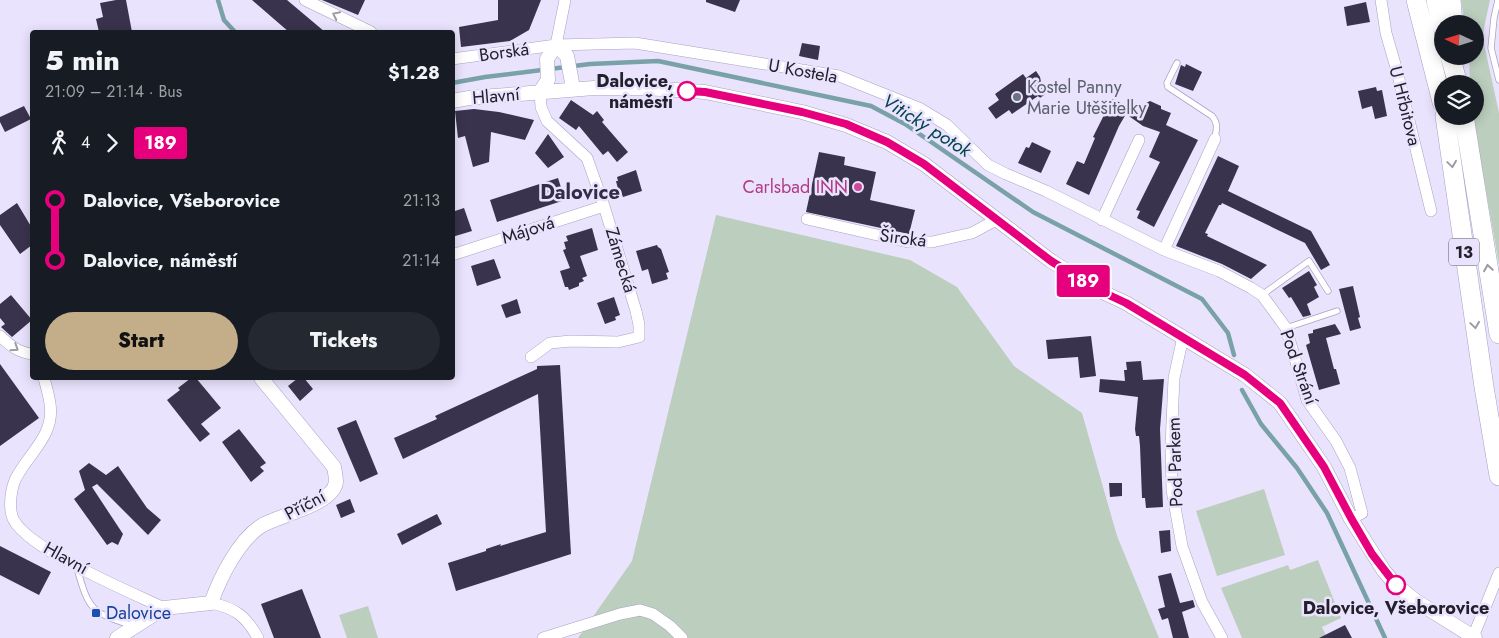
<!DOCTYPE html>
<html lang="en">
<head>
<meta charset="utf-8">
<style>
  :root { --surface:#171b24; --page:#242831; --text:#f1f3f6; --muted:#9ea1a6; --accent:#c3ae89 }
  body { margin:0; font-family:Jost,sans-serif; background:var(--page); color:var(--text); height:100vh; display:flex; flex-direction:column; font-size:19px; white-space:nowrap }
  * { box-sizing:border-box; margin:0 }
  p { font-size:16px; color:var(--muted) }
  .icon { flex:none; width:28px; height:28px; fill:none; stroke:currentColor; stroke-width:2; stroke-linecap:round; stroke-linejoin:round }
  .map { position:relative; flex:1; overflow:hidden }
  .side { position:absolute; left:30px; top:30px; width:425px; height:350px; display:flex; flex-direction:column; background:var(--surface); border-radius:5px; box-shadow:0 2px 12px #0003 }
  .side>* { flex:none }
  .badge { padding:0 10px; border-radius:4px; font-size:18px; line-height:32px }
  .needle { width:32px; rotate:274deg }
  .fabs { position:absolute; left:1434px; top:15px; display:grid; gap:10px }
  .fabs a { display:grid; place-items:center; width:50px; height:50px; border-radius:50%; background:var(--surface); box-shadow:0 2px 12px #0003; font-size:25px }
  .map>.badge { position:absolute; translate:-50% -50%; box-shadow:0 0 0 2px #fff }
  .legs { display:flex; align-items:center; gap:8px; height:55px; padding:0 15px; font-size:16px }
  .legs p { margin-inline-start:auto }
  .summary { display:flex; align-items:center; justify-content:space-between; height:85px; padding:0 15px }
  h1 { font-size:28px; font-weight:800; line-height:38px }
  .action { display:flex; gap:10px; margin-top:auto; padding:10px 15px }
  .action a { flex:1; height:58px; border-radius:30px; background:var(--accent); color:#111; font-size:20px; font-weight:800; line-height:58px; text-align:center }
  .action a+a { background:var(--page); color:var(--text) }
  ul { padding:0 15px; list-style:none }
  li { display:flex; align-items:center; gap:18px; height:60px; font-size:19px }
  li i { display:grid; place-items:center; width:8px; height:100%; margin:0 6px; background:currentColor }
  li i::after { content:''; width:12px; height:12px; margin:-6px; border:4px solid; border-radius:50%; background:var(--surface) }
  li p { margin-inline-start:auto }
  li:first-child i { background:linear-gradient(#0000 50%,currentColor 0) }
  li:last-child i { background:linear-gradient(currentColor 50%,#0000 0) }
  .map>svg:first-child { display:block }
  .green { fill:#bccfbe }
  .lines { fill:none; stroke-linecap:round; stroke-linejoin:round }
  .stream { stroke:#79a1a8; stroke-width:4.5 }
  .building { fill:#3a334d }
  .service-casing { stroke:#a9a1c1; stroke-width:7 }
  .minor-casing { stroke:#a9a1c1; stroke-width:12 }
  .tertiary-casing { stroke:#a9a1c1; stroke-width:15 }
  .trunk-casing { stroke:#a9a1c1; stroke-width:20 }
  .service { stroke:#fff; stroke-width:5.5 }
  .minor { stroke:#fff; stroke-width:11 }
  .tertiary { stroke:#fff; stroke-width:14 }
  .trunk { stroke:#fff; stroke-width:19 }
  .oneway { stroke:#9c9ba0 }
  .line-1-casing { stroke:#fff; stroke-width:11 }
  .line-1 { stroke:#e6007e; stroke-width:8 }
  .stop-1-dot { fill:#fff; stroke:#e6007e; stroke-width:2.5 }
  .worship-dot { fill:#6b7280; stroke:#eae3fe; stroke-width:2 }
  .hotel-dot { fill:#d1479c; stroke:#eae3fe; stroke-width:2 }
  .transit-dot { fill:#1a4fb4; stroke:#eae3fe; stroke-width:2 }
  .labels { text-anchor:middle; stroke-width:5; stroke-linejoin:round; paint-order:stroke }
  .shield { fill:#eae3fe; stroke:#5f5a6b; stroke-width:1 }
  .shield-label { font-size:16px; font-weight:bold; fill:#23202c }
  .street-label { font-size:18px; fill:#23202c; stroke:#eae3fe }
  .stop-label { font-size:18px; font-weight:bold; fill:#23202c; stroke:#eae3fe; text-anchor:end }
  .worship-label { font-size:18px; fill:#5b616d; stroke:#eae3fe; text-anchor:start }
  .hotel-label { font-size:18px; fill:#b23c85; stroke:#eae3fe; text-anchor:end }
  .transit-label { font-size:18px; fill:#164399; stroke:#eae3fe; text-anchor:start }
  .water-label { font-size:19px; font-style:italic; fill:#02434c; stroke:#eae3fe }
  .quarter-label { font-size:20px; font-weight:bold; fill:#342d47; stroke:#eae3fe }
</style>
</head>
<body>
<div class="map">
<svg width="1499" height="638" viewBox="0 0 1499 638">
  <rect width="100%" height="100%" fill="#eae3fe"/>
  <path class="green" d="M 1461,0 L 1490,0 L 1484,28 L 1483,39 L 1499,113 L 1499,265 L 1473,116 L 1475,116 L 1475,84 L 1470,84 L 1469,56 L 1475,56 L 1475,24 L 1465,24 Z
    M 716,215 L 910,260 L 957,287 L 1014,366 L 1082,413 L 1117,536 L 1159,638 L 578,638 L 632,561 Z
    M 1264,489 L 1285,555 L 1217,576 L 1196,511 Z
    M 1318,560 L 1341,618 L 1322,627 L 1327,638 L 1242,638 L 1221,588 L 1288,565 L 1290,570 Z
    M 368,606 L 378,638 L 347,638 L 339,615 Z"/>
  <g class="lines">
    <path class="stream" d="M 218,0 L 224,20 L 235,32
      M 452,83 L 485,77 L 590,64 L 658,61 L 871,106 L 905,124 L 1033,212 L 1202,299 L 1228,333 L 1234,355
      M 1242,390 L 1261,424 L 1297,468 L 1327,513 L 1385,638"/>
  </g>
  <path class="building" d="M 116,0 L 126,0 L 132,32 L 99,32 L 96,19 L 103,17 L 100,3 Z
    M 252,0 L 287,0 L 325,32 L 289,32 Z
    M 322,0 L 365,0 L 358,15 Z
    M 498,0 L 541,0 L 529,30 L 510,41 L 461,47 L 459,27 L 498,20 Z
    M 706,0 L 740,0 L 735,12 L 706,2 Z
    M 1366,2 L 1370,22 L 1347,26 L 1344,7 Z
    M 802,43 L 820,46 L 818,60 L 799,56 Z
    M 1186,64 L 1202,72 L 1193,91 L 1175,84 L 1181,65 L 1185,67 Z
    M 1036,71 L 1040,77 L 1041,82 L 1048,92 L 1040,98 L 1038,96 L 1012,114 L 1009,110 L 996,119 L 988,108 L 999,100 L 995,94 L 1023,74 L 1026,78 Z
    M 1376,87 L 1377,91 L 1382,90 L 1387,116 L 1375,119 L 1372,106 L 1362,109 L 1358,91 Z
    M 1112,99 L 1142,113 L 1146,103 L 1150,101 L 1161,106 L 1161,109 L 1171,113 L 1166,125 L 1198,140 L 1154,227 L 1137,218 L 1140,211 L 1136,210 L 1160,162 L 1149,157 L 1160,132 L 1143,126 L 1126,114 L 1119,126 L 1089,195 L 1066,184 L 1077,161 L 1084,164 L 1095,138 L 1093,137 Z
    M 571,100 L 593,115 L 597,111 L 604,120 L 602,122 L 628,152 L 617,162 L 608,151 L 603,155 L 579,126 L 576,130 L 559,118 Z
    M 24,106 L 31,119 L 5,132 L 0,122 L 0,117 Z
    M 474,109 L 499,112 L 534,120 L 525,140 L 491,132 L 489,162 L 473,167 L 465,136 L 458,138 L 455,111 Z
    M 548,134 L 564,157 L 548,168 L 535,153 Z
    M 1032,142 L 1051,151 L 1041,173 L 1018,163 L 1026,147 L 1029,148 Z
    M 819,152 L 845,157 L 844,165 L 876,172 L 870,200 L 915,210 L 909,234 L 806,212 Z
    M 1218,156 L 1239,166 L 1228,191 L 1311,231 L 1330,265 L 1321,270 L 1305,243 L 1222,203 L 1221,205 L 1219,205 L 1205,233 L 1208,234 L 1207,236 L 1267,265 L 1251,279 L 1222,264 L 1176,246 Z
    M 636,170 L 642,191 L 623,197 L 621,192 L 619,193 L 616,181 L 618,181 L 617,177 Z
    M 558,178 L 565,200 L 497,222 L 490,200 Z
    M 17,203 L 32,228 L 32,245 L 20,254 L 0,225 L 0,215 Z
    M 464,208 L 472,231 L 452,237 L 452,212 Z
    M 592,228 L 598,250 L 580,256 L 587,276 L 582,278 L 584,281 L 579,283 L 579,286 L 569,290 L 568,287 L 565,287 L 560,271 L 570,268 L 563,250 L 566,249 L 564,242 L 568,241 L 566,236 Z
    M 657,245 L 658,247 L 661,249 L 669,272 L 666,273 L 668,279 L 652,284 L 648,269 L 642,271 L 636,251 Z
    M 494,259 L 501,278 L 477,286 L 471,266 Z
    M 1309,271 L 1317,285 L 1314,287 L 1319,297 L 1307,304 L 1311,315 L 1303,317 L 1291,297 L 1289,298 L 1282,288 Z
    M 1353,286 L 1360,317 L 1358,318 L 1361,328 L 1350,331 L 1339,289 Z
    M 11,295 L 32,320 L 12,337 L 1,327 L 5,324 L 0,318 L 0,304 Z
    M 614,297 L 620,315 L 615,317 L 616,320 L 605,324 L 597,303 Z
    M 517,299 L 521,313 L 506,318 L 501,305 Z
    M 1335,324 L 1341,334 L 1326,338 L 1334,369 L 1336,369 L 1340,384 L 1319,390 L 1306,345 L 1310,343 L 1308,334 L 1313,333 L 1313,330 Z
    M 1091,336 L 1096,376 L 1080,378 L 1078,357 L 1048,359 L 1046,340 Z
    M 1141,361 L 1143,380 L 1164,379 L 1160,429 L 1163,507 L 1146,508 L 1145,498 L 1142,498 L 1140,446 L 1139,436 L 1136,436 L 1135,429 L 1138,397 L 1099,392 L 1100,379 L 1125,381 L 1124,370 L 1127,370 L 1126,362 Z
    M 0,364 L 39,418 L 0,446 Z
    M 560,365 L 571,554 L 456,591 L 448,563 L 486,551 L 486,549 L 501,544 L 500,546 L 546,532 L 538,394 L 403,459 L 394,438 L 437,419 L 435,416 L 537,369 L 537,366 Z
    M 191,378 L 196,378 L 221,408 L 201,424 L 210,434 L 200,442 L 167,400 L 180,390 L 178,388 Z
    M 298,378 L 304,378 L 313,389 L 300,401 L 288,386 Z
    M 356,420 L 378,474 L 360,482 L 337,428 Z
    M 239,429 L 266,463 L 260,467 L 264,471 L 251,482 L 222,442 Z
    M 89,463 L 106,475 L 118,466 L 147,508 L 161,520 L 148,535 L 97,484 L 92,487 L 123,534 L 118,545 L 112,542 L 107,545 L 74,499 L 85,490 L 79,471 Z
    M 1109,483 L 1122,483 L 1122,496 L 1110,497 Z
    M 350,499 L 355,512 L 341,518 L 336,505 Z
    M 437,514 L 442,524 L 402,545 L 397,534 Z
    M 1170,530 L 1171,551 L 1161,553 L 1159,531 Z
    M 0,546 L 51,572 L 39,595 L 0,575 Z
    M 1171,573 L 1180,603 L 1193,600 L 1195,607 L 1182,612 L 1189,638 L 1173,638 L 1168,618 L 1162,620 L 1158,609 L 1165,607 L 1158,576 Z
    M 302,589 L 321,638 L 274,638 L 261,604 Z
    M 1345,625 L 1352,638 L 1319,638 Z"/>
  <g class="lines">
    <g class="service-casing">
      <path id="service" d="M 1498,0 L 1494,18 L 1491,48 L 1499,80
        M 1177,63 L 1167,83 L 1168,87 L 1212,116 C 1219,124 1216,130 1215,139
        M 1262,295 L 1309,261 L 1328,291
        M 1286,328 L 1337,311
        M 77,568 C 89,611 91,612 133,626"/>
    </g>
    <g class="minor-casing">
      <path id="minor" d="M 305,0 L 371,32
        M 1381,0 L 1386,33 L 1397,71 L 1431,211
        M 556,45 L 565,0
        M 452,59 L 556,45 L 635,43 L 839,76 L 919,108 L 947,125 L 988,165 L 1006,174 L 1046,191 L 1164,250 L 1219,271 L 1251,288 L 1262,295 L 1286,328 L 1307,400 L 1336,441 L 1350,468 L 1362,513 L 1351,519
        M 807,219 L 908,242 L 932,242 L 972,233 L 996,220
        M 1102,220 L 1139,140
        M 1164,250 L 1215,139
        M 452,255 L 604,206
        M 0,336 C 11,346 17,352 32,354
        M 1183,337 L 1174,378 L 1171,446 L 1172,490 L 1182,546 L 1202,602 L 1222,638
        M 531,357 L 550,343 L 571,341 L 618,342 L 639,337 L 639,325 L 636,311 L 604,206 L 587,158 L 547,121 L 541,107 L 540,92
        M 44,378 C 46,386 49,395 50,404 C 55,435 29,453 16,478 C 11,488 9,505 12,516 C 21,547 133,593 164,608
        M 211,603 C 235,608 246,616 258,638
        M 1473,637 L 1499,573
        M 543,638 L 620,614 L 640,610 L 653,614 L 670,626 L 682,638"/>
    </g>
    <g class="tertiary-casing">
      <path id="tertiary" d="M 540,92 L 548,80 L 547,59 L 556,45 L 567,56 L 573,88
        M 452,101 L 469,98 L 594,88 L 646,88 L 705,92 L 802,112 L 846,125 L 887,142 L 924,164 L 1051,261 L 1096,289 L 1126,303 L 1245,375 L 1280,403 L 1324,467 L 1351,519 L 1384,571 L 1396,585 L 1416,601 L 1475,638
        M 117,638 L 164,608 L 211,603 C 220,578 238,541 261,526 C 279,515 333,505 336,482 C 336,478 335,472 334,467 L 261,378"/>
    </g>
    <g class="trunk-casing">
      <path id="trunk" d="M 1416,0 L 1442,102
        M 1436,0 L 1442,26
        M 1451,0 L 1453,24
        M 1450,56 L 1458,84
        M 1445,116 L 1484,387 L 1499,476
        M 1464,116 L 1499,334"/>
    </g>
    <use href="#service" class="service"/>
    <use href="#minor" class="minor"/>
    <use href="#tertiary" class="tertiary"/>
    <use href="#trunk" class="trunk"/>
  </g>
  <defs><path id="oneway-chevron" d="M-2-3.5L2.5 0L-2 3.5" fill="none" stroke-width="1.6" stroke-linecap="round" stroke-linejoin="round" transform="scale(1.25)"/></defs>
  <g class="oneway">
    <use href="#oneway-chevron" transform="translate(336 15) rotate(-154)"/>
    <use href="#oneway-chevron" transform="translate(1452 164) rotate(82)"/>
    <use href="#oneway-chevron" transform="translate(1488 268) rotate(-99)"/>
    <use href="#oneway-chevron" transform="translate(1475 325) rotate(82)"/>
    <use href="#oneway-chevron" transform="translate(15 348) rotate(33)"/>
  </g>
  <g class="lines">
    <g class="line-1-casing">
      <path id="line-1" d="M 687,91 L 705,92 L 802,112 L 846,124 L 887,142 L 924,164 L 1051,261 L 1096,289 L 1126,303 L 1245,375 L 1280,403 L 1324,467 L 1351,518 L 1372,554 L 1396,585"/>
    </g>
    <use href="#line-1" class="line-1"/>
  </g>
  <g class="stop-1-dot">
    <circle cx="687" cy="91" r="9"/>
    <circle cx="1396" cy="585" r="9"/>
  </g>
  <circle class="worship-dot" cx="1017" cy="97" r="5"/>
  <circle class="hotel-dot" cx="858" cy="187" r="5"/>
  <rect class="transit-dot" x="91" y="608" width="10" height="10" rx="2.5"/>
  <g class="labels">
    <rect class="shield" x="1449" y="238.5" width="30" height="27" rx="4"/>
    <g class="shield-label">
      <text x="1464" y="258">13</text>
    </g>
    <g class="street-label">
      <text transform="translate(504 52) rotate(-8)" y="6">Borská</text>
      <text transform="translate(803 71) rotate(10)" y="6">U Kostela</text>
      <text transform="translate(496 96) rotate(-5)" y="6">Hlavní</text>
      <text transform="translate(1405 106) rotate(76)" y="6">U Hřbitova</text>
      <text transform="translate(528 230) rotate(-18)" y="6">Májová</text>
      <text transform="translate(903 238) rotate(7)" y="6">Široká</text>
      <text transform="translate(621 260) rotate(73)" y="6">Zámecká</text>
      <text transform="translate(1299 367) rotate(70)" y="6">Pod Strání</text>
      <text transform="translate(1175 462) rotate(-92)" y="6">Pod Parkem</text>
      <text transform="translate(305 505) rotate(-28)" y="6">Příční</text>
      <text transform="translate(66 558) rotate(29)" y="6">Hlavní</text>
    </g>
    <g class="stop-label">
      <text x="673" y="87">Dalovice,<tspan x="673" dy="21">náměstí</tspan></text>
      <text x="1396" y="614" text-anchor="middle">Dalovice, Všeborovice</text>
    </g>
    <g class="worship-label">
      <text x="1027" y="93">Kostel Panny<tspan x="1027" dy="21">Marie Utěšitelky</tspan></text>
    </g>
    <g class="hotel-label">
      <text x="848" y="193">Carlsbad INN</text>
    </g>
    <g class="transit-label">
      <text x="106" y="619">Dalovice</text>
    </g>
    <g class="water-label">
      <text transform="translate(927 125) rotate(32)" y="7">Vitický potok</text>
    </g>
    <g class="quarter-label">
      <text x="580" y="199">Dalovice</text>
    </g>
  </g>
</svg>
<div class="fabs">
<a><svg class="needle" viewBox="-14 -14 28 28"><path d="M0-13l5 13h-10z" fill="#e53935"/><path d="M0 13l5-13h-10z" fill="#9ea1a6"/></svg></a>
<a><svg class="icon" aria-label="layers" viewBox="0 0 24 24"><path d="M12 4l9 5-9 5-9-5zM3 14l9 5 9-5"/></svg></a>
</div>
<b class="badge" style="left:1083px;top:281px;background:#e6007e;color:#fff">189</b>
<section class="side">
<div class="summary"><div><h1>5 min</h1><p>21:09 – 21:14 · Bus</p></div><b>$1.28</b></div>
<div class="legs"><svg class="icon" aria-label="walk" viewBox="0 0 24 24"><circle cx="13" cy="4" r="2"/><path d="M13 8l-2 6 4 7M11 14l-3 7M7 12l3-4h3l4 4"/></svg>4<svg class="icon" aria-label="forward" viewBox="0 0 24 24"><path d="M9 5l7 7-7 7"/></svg><b class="badge" style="background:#e6007e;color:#fff">189</b></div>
<ul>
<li><i style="color:#e6007e"></i><b>Dalovice, Všeborovice</b><p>21:13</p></li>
<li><i style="color:#e6007e"></i><b>Dalovice, náměstí</b><p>21:14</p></li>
</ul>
<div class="action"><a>Start</a><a>Tickets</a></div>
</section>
</div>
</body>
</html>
